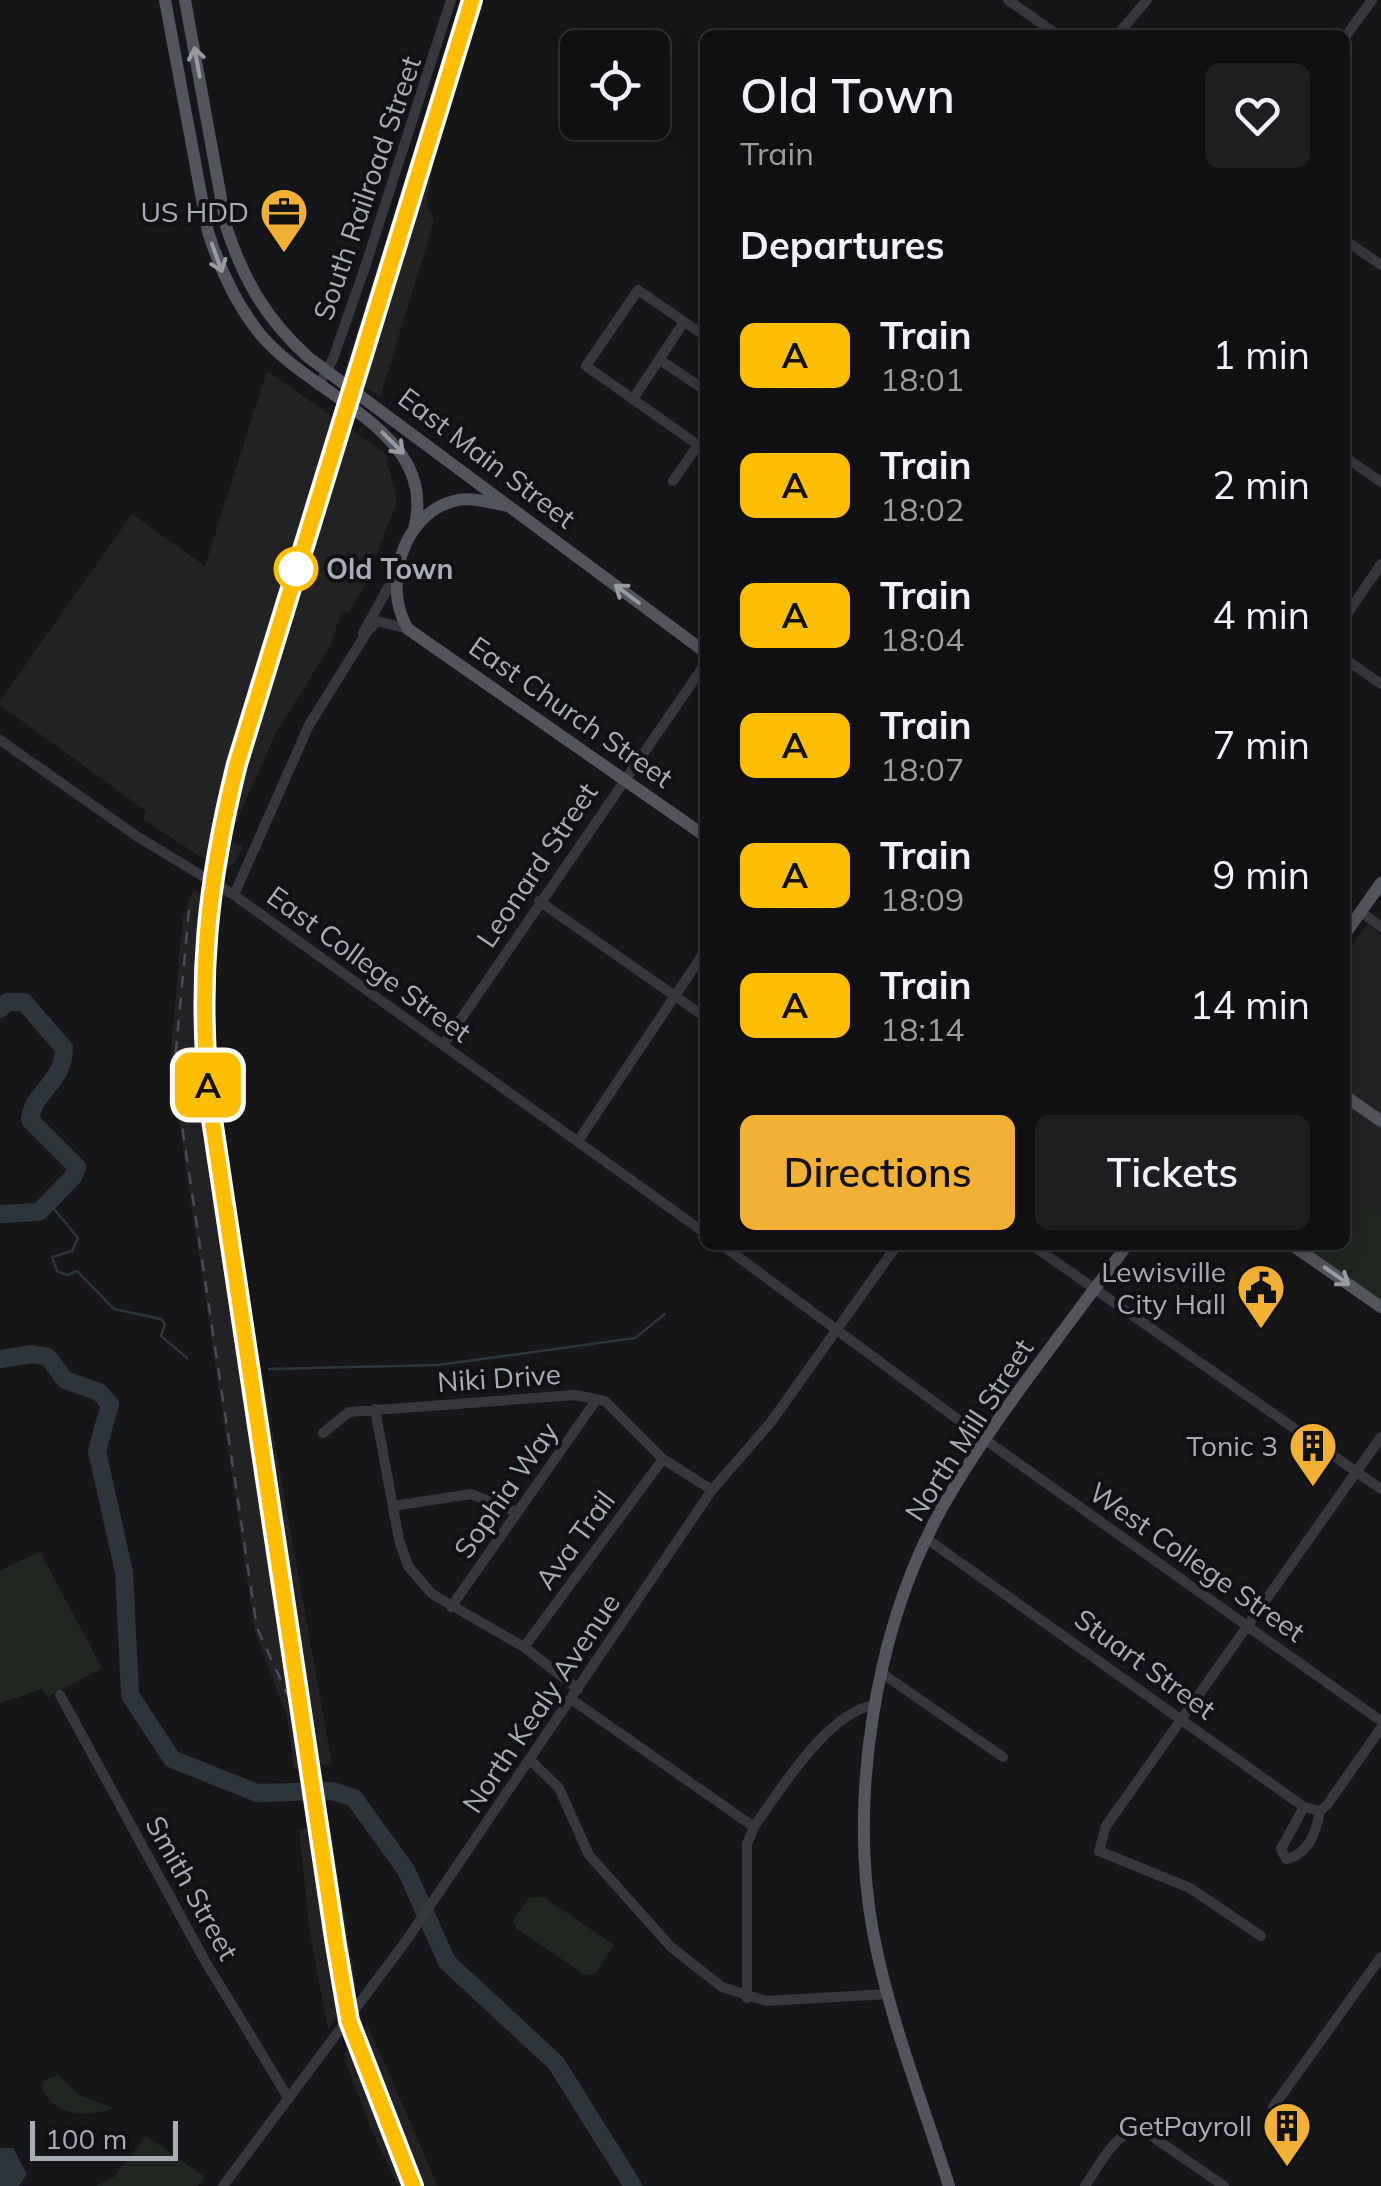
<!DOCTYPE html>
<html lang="en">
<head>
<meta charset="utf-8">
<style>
  :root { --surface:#101012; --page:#1e1e20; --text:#f1f3f6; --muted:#9c9d9f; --line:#303032; --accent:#f2b134 }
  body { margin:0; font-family:Mulish,sans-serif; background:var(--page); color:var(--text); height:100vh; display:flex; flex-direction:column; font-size:38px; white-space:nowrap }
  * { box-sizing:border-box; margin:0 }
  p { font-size:32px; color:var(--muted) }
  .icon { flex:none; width:55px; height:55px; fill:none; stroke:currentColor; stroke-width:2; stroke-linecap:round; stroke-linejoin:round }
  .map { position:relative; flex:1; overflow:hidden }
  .side { position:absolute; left:700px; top:30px; width:650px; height:1220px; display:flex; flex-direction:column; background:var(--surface); border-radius:15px; box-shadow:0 5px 25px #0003,0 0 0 2px var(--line) }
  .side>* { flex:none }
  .badge { padding:0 20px; border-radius:15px; font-size:35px; line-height:65px }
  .controls { position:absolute; left:560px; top:30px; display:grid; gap:20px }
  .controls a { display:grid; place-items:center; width:110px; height:110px; border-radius:15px; background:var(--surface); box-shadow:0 5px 25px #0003,0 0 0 2px var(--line); font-size:50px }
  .scale { position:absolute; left:30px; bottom:25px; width:148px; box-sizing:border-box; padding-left:10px; border:5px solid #a8adb8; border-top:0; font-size:28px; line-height:35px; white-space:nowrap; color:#a8adb8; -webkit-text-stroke:8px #111113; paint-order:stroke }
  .map>.badge { position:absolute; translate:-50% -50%; box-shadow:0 0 0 5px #fff }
  h2 { padding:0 40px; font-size:38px; line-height:90px }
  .round { display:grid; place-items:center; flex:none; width:105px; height:105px; border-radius:15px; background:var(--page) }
  .headline { display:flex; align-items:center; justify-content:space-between; height:170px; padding:0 40px }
  h1 { font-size:48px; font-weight:600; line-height:75px }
  .cta { display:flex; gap:20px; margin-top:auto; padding:20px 40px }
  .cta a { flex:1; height:115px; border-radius:15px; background:var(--accent); color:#111; font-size:40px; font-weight:600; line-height:115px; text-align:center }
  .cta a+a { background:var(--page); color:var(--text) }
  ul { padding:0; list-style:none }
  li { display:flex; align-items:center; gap:30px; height:130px; padding:0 40px }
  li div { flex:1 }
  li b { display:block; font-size:38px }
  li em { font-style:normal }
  li .badge { min-width:110px; font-weight:700; text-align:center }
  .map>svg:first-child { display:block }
  .built { fill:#222225 }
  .green { fill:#1e261f }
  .water { fill:#2c353c }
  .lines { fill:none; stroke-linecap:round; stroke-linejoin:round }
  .stream { stroke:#2c353c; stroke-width:2.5 }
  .river { stroke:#2c353c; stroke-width:18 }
  .minor { stroke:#37383d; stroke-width:10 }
  .major { stroke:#53555c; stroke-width:12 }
  .rail { stroke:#4a4c52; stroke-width:2.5; stroke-dasharray:12 10; stroke-linecap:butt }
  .oneway { stroke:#979ba6 }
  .line-casing { stroke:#fff; stroke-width:22 }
  .line { stroke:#ffbf00; stroke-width:15 }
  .stop-dot { fill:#fff; stroke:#ffbf00; stroke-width:5 }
  .labels { text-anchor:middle; stroke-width:8; stroke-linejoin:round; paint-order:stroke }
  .street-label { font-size:28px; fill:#a8adb8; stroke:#111113 }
  .poi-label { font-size:28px; fill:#a8adb8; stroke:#111113; text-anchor:end }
  .stop-label { font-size:28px; font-weight:bold; fill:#a8adb8; stroke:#111113; text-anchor:start }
</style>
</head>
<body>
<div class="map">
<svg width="1381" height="2186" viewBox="0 0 1381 2186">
  <rect width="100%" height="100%" fill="#161618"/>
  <path class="built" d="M 462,0 L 481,0 L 438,141 L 426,204 L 434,221 L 380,397 L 344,372 Z
    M 267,371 L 385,453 L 397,501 L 363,589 L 349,612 L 341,613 L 330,646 L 277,731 L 232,831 L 229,841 L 243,846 L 236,861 L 222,871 L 143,819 L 146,811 L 0,705 L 0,701 L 132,514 L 205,566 Z
    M 194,890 L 220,909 L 210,945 L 207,988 L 212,1090 L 332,1764 L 294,1768 L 287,1716 L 255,1632 L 170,1061 L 183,917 Z
    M 1367,924 L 1381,935 L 1381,1292 L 1345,1245 L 1345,955 Z
    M 330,1827 L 356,1985 L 328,2030 L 309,1928 L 299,1829 Z
    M 367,2024 L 425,2156 L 437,2186 L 398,2186 L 372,2131 L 343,2055 L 360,2040 Z"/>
  <path class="green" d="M 1345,1189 L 1381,1213 L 1381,1307 L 1292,1245 L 1345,1245 Z
    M 40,1552 L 102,1668 L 48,1697 L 42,1689 L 0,1703 L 0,1570 Z
    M 542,1896 L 614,1945 L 595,1974 L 585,1975 L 516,1928 L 513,1921 L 529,1898 Z
    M 58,2075 L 79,2095 L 113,2108 C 89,2119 50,2115 42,2087 L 44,2080 Z
    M 146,2136 L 205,2177 L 198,2186 L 96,2186 L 114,2177 Z"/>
  <path class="water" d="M 0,2148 L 13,2148 L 27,2174 L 19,2186 L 0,2186 Z"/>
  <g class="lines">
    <path class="stream" d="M 50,1204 L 78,1238 L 72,1251 L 52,1257 L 57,1271 L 67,1275 L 77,1271 L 114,1309 L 161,1319 L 165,1324 L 161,1336 L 187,1358
      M 269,1369 L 438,1365 L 635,1338 L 665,1314"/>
    <path class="river" d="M 0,1009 L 7,1002 L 24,1002 L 64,1048 C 64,1083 32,1092 30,1120 L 77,1167 L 73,1177 L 39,1212 L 0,1214
      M 0,1359 L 32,1354 L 48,1357 L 65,1380 L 99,1392 L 110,1404 L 97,1451 L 124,1572 L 130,1695 L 172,1759 L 257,1793 L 332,1791 L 354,1798 L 406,1870 L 447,1962 L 556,2063 L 633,2186"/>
    <path class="minor" d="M 1008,0 L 1058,35
      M 1117,35 L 1147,0
      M 1345,37 L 1372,0
      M 1345,240 L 1381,265
      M 660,360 L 705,390
      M 318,386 L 333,359 L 365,267 L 451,0
      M 633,399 L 684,322
      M 698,445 L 586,366 L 638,290 L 705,336
      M 1345,457 L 1381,482
      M 673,481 L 698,445 L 705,449
      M 1345,617 L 1381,564
      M 363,633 L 394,577
      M 1345,659 L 1381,684
      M 0,740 L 138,837 L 234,895 L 705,1233
      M 234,895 L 309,725 L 367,632 L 377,621 L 408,629
      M 539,901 L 705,1017
      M 1361,912 L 1381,927
      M 443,1045 L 705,664
      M 578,1141 L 705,951
      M 722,1245 L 987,1441 L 1381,1721
      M 1032,1245 L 1381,1489
      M 375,1409 L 399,1540 L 408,1566 L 432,1594 L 524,1647 L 578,1689
      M 323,1433 L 349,1412 L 575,1395 L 605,1401 L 663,1459 L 712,1490
      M 393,1506 L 471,1494 L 517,1512
      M 927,1539 L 1304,1807 L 1320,1811 L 1327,1805 L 1381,1728
      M 451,1607 L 597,1399
      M 524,1647 L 663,1459
      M 883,1674 L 1003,1757
      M 60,1695 L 204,1959 L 289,2099
      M 571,1699 L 754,1827
      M 530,1760 L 559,1788 L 589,1855 L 671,1947 L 722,1987 L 766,2001 L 889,1994
      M 1304,1807 L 1281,1849 L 1286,1859 C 1309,1854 1316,1832 1320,1811
      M 1261,1936 L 1190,1888 L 1099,1851 L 1106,1826 L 1381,1437
      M 747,1998 L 747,1844 L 754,1827 C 779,1791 830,1709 876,1705
      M 1273,2107 L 1381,1957
      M 223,2186 L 406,1941 L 712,1490 L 771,1422 L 897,1245
      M 1085,2186 C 1099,2166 1115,2132 1140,2128 L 1224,2186"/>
    <path class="major" d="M 165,0 L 208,232 C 220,269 235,303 260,334 C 313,398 440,431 414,529
      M 185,0 L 226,226 C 243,279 266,319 308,357 L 705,652
      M 508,506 C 491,503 470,496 454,501 C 402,514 382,587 408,629 L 705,836
      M 1345,934 L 1381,883
      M 1345,1096 L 1381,1121
      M 1292,1245 L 1381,1307
      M 949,2186 C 923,2103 889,2018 873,1932 C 849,1801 874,1637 936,1519 C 985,1428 1066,1329 1127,1245"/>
    <path class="rail" d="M 189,910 L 174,1072 L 257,1628 L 290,1700
      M 413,2186 L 349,2021 L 335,1945 L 210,1105 C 196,982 207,883 237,764 L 472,0"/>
  </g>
  <defs><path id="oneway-shaft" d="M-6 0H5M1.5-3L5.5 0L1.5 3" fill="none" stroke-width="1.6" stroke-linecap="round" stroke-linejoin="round" transform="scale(2.5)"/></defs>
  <g class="oneway">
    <use href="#oneway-shaft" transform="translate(197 62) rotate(-100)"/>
    <use href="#oneway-shaft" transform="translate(217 258) rotate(70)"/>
    <use href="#oneway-shaft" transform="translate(393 443) rotate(45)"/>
    <use href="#oneway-shaft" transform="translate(627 594) rotate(-143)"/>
    <use href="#oneway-shaft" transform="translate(1337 1276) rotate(35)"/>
  </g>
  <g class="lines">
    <g class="line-casing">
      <path id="line" d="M 413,2186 L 349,2021 L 336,1945 L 210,1106 C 197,982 207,884 237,764 L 472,0"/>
    </g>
    <use href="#line" class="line"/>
  </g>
  <defs>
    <g id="office-pin" transform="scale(2.5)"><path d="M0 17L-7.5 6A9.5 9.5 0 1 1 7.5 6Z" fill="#f2b134" stroke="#111113"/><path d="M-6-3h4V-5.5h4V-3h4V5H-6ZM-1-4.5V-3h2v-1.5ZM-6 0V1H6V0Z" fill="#111"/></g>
    <g id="civic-pin" transform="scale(2.5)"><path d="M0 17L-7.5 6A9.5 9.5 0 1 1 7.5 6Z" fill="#f2b134" stroke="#111113"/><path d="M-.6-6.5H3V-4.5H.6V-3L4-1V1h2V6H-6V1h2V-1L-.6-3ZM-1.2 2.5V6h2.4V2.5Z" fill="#111"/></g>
    <g id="building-pin" transform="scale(2.5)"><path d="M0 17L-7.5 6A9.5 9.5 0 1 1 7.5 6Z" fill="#f2b134" stroke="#111113"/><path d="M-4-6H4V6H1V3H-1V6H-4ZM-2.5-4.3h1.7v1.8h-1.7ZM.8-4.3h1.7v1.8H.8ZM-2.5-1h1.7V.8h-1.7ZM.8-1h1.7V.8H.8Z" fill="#111"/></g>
  </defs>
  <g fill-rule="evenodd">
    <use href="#office-pin" x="284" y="212"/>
    <use href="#civic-pin" x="1261" y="1288"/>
    <use href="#building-pin" x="1313" y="1446"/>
    <use href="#building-pin" x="1287" y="2126"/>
  </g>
  <circle class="stop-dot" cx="296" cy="569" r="20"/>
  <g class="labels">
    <g class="street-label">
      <text transform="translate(367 188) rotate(-71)" y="10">South Railroad Street</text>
      <text transform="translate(487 458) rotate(37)" y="10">East Main Street</text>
      <text transform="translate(571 712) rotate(35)" y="10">East Church Street</text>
      <text transform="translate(537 865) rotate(-56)" y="10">Leonard Street</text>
      <text transform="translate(369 964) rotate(36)" y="10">East College Street</text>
      <text transform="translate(499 1378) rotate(-4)" y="10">Niki Drive</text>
      <text transform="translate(969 1430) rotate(-57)" y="10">North Mill Street</text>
      <text transform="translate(506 1490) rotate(-55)" y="10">Sophia Way</text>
      <text transform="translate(575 1540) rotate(-54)" y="10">Ava Trail</text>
      <text transform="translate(1197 1562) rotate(35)" y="10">West College Street</text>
      <text transform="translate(1145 1664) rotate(36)" y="10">Stuart Street</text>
      <text transform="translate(541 1703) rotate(-56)" y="10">North Kealy Avenue</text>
      <text transform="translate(192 1888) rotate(61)" y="10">Smith Street</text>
    </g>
    <g class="poi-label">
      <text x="249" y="222">US HDD</text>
      <text x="1226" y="1282">Lewisville<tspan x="1226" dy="32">City Hall</tspan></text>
      <text x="1278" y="1456">Tonic 3</text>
      <text x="1252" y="2136">GetPayroll</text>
    </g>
    <g class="stop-label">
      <text x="326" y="579">Old Town</text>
    </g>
  </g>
</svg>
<div class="controls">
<a><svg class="icon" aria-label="locate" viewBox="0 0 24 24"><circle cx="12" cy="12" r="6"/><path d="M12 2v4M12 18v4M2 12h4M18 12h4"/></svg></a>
</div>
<div class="scale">100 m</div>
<b class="badge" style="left:208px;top:1085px;background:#ffbf00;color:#111">A</b>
<section class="side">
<div class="headline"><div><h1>Old Town</h1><p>Train</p></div><a class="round"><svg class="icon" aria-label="heart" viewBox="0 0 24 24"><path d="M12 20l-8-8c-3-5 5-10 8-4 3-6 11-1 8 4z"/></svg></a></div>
<h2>Departures</h2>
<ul>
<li><span class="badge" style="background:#ffbf00;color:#111">A</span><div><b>Train</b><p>18:01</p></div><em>1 min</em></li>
<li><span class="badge" style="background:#ffbf00;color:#111">A</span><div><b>Train</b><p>18:02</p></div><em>2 min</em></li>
<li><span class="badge" style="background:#ffbf00;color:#111">A</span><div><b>Train</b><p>18:04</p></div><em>4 min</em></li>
<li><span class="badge" style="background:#ffbf00;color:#111">A</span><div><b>Train</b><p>18:07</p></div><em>7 min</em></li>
<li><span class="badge" style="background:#ffbf00;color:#111">A</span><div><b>Train</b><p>18:09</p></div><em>9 min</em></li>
<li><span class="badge" style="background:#ffbf00;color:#111">A</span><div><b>Train</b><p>18:14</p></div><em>14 min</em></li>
</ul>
<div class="cta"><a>Directions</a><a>Tickets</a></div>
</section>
</div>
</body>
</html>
